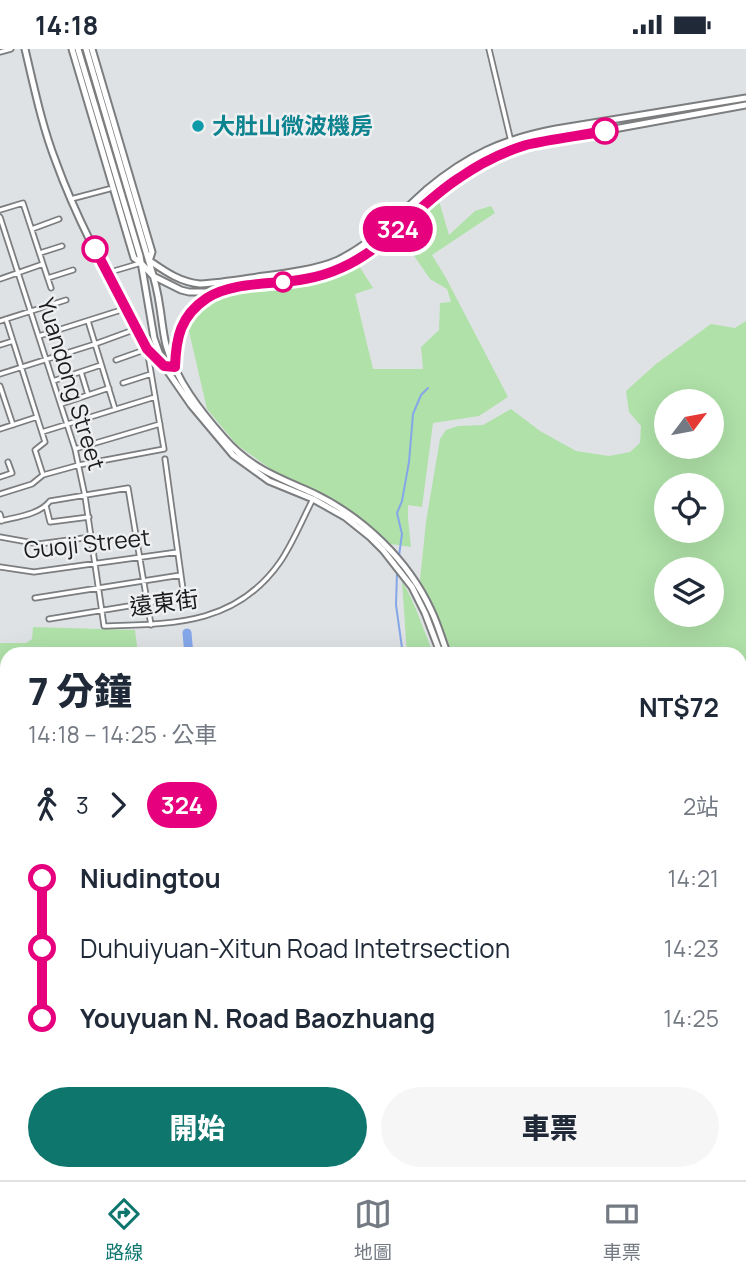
<!DOCTYPE html>
<html lang="zh-TW">
<head>
<meta charset="utf-8">
<style>
  :root { --surface:#fff; --page:#f6f6f7; --text:#1f2937; --muted:#747a83; --line:#e0e1e3; --accent:#0f766e }
  body { margin:0; font-family:Manrope,"Noto Sans TC",sans-serif; background:var(--page); color:var(--text); height:100vh; display:flex; flex-direction:column; font-size:26px; white-space:nowrap }
  * { box-sizing:border-box; margin:0 }
  p { font-size:23px; color:var(--muted) }
  .icon { flex:none; width:38px; height:38px; fill:none; stroke:currentColor; stroke-width:2; stroke-linecap:round; stroke-linejoin:round }
  .map { position:relative; flex:1; overflow:hidden }
  .details { position:absolute; left:0px; top:598px; width:747px; height:534px; display:flex; flex-direction:column; background:var(--surface); border-radius:21px 21px 0 0; box-shadow:0 7px 28px #0002 }
  .details>* { flex:none }
  .badge { padding:0 14px; border-radius:23px; font-size:24px; line-height:46px }
  .needle { width:46px; rotate:58deg }
  .tools { position:absolute; left:654px; top:340px; display:grid; gap:14px }
  .tools a { display:grid; place-items:center; width:70px; height:70px; border-radius:50%; background:var(--surface); box-shadow:0 7px 28px #0002; font-size:35px }
  .map>.badge { position:absolute; translate:-50% -50%; box-shadow:0 0 0 4px #fff }
  .legs { display:flex; align-items:center; gap:10px; height:77px; padding:0 28px; font-size:23px }
  .legs p { margin-inline-start:auto }
  .head { display:flex; align-items:center; justify-content:space-between; height:119px; padding:0 28px }
  h1 { font-size:38px; font-weight:800; line-height:52px }
  .button { display:flex; gap:14px; margin-top:auto; padding:14px 28px }
  .button a { flex:1; height:80px; border-radius:42px; background:var(--accent); color:#fff; font-size:28px; font-weight:800; line-height:80px; text-align:center }
  .button a+a { background:var(--page); color:var(--text) }
  ul { padding:0 28px; list-style:none }
  li { display:flex; align-items:center; gap:24px; height:70px; font-size:26px }
  li i { display:grid; place-items:center; width:10px; height:100%; margin:0 9px; background:currentColor }
  li i::after { content:''; width:18px; height:18px; margin:-9px; border:5px solid; border-radius:50%; background:var(--surface) }
  li p { margin-inline-start:auto }
  li:first-child i { background:linear-gradient(#0000 50%,currentColor 0) }
  li:last-child i { background:linear-gradient(currentColor 50%,#0000 0) }
  .status { display:flex; justify-content:space-between; align-items:center; height:49px; padding:0 35px; background:var(--surface); direction:ltr }
  .status svg { height:19px; fill:currentColor }
  .tab-bar { display:flex; justify-content:space-around; align-items:center; height:98px; border-top:2px solid var(--line); background:var(--surface); font-size:19px; color:var(--muted) }
  .tab-bar a { display:grid; justify-items:center; gap:4px }
  .tab-bar .current { color:var(--accent) }
  .map>svg:first-child { display:block }
  .built { fill:#cfd7df }
  .education { fill:#e3d1e2 }
  .green { fill:#afe1a8; fill-rule:evenodd }
  .lines { fill:none; stroke-linecap:round; stroke-linejoin:round }
  .stream { stroke:#85a7e9; stroke-width:2 }
  .river { stroke:#85a7e9; stroke-width:9 }
  .street-casing { stroke:#7b7d7f; stroke-width:7 }
  .secondary-casing { stroke:#7b7d7f; stroke-width:9 }
  .street { stroke:#fff; stroke-width:3.5 }
  .secondary { stroke:#fff; stroke-width:5 }
  .line-1-casing { stroke:#fff; stroke-width:16 }
  .line-1 { stroke:#e6007e; stroke-width:10 }
  .culture-dot { fill:#0f9aa8; stroke:#edeff1; stroke-width:2.5 }
  .stop-1-dot { fill:#fff; stroke:#e6007e; stroke-width:3.5 }
  .labels { text-anchor:middle; stroke-width:5; stroke-linejoin:round; paint-order:stroke }
  .culture-label { font-size:23px; font-weight:bold; fill:#0d838f; stroke:#edeff1; text-anchor:start }
  .street-label { font-size:23px; fill:#1a1b1c; stroke:#edeff1 }
</style>
</head>
<body>
<div class="status"><b>14:18</b><svg viewBox="0 0 49 12"><path d="M0 12V9h3v3zM5 12V6h3v6zM10 12V3h3v9zM15 12V0h3v12zM26 1h20v11H26zM47 4h2v5h-2z"/></svg></div>
<div class="map">
<svg width="746" height="1131" viewBox="0 0 746 1131">
  <rect width="100%" height="100%" fill="#dfe2e4"/>
  <path class="built" d="M 740,1025 L 746,1066 L 746,1131 L 539,1131 L 535,1125 L 740,1125 Z
    M 7,1093 L 7,1125 L 219,1125 L 223,1131 L 0,1131 L 0,1095 Z"/>
  <path class="education" d="M 746,625 L 746,820 L 740,821 L 740,634 Z"/>
  <path class="green" d="M 439,152 L 449,186 L 475,162 L 491,157 L 495,164 L 432,206 L 446,229 L 508,348 L 479,367 L 433,374 L 422,458 L 408,456 L 408,470 L 411,498 L 390,495 L 359,467 L 319,443 L 272,421 L 236,395 L 207,360 L 188,278 C 199,263 210,251 228,246 L 303,237 L 342,225 L 359,217 L 373,239 L 355,245 L 373,320 L 423,320 L 421,298 L 439,281 L 440,254 L 451,253 L 447,240 L 430,230 L 400,186 Z
    M 746,272 L 746,617 L 740,625 L 740,606 L 453,605 L 432,554 L 420,531 L 426,473 L 440,390 L 446,381 L 458,377 L 483,376 L 511,360 L 540,382 L 576,402 L 609,407 L 630,403 L 640,394 L 641,377 L 629,363 L 626,342 L 656,315 L 711,275 L 735,279 ZM 667,352 L 712,352 L 712,397 L 667,397 ZM 667,436 L 712,436 L 712,481 L 667,481 ZM 667,520 L 712,520 L 712,565 L 667,565 Z
    M 402,532 C 416,555 423,581 434,605 L 407,605 Z
    M 33,578 L 135,581 L 138,605 L 7,606 L 7,1072 L 0,1074 L 0,594 L 26,594 L 32,590 Z"/>
  <g class="lines">
    <path class="stream" d="M 399,507 L 402,485 L 397,464 L 402,452 L 409,413 L 413,365 L 421,346 L 428,339
      M 397,523 L 396,556 L 403,606
      M 101,1125 L 107,1131"/>
    <path class="river" d="M 187,584 L 189,606
      M 527,1125 L 530,1131
      M 616,1131 L 619,1129 L 620,1125"/>
    <g class="street-casing">
      <path id="street" d="M 489,0 L 513,101
        M 0,3 L 11,0
        M 71,150 L 109,140
        M 0,161 L 23,154 L 43,215 L 0,230
        M 0,168 L 75,400 L 85,447 L 104,577 C 173,575 236,576 280,513 C 293,494 302,471 313,450
        M 32,180 L 59,170
        M 40,204 L 62,197
        M 43,215 L 51,239
        M 107,224 L 141,214
        M 48,229 L 73,221
        M 6,270 L 45,393 L 35,401 L 43,426
        M 0,272 L 66,251
        M 88,272 L 115,360
        M 39,287 L 118,262
        M 0,296 L 13,292
        M 81,323 L 88,346
        M 0,325 L 95,295 L 136,280
        M 53,332 L 101,316
        M 123,334 L 151,325
        M 0,337 L 13,376
        M 61,355 L 109,339
        M 0,380 L 37,368
        M 42,383 L 155,348
        M 75,400 L 160,375
        M 0,428 L 12,424 L 8,413
        M 0,445 L 32,435 L 43,426 L 79,416 L 164,400 L 147,300 L 116,311
        M 46,457 L 50,473 L 89,468
        M 0,465 L 2,472
        M 0,472 C 16,468 39,466 50,452 L 128,439 L 151,576
        M 0,488 L 39,495 L 91,488
        M 0,518 L 34,523 L 178,503
        M 35,549 L 181,526
        M 49,570 L 184,548 L 165,410
        M 0,961 L 2,990
        M 441,1125 L 444,1131
        M 511,1125 L 514,1131
        M 115,1131 L 120,1125
        M 413,1131 L 425,1125"/>
    </g>
    <g class="secondary-casing">
      <path id="secondary" d="M 25,0 C 34,38 42,77 56,113 C 79,177 115,240 147,300 L 162,315
        M 72,0 L 134,209 L 141,214 L 153,227 L 181,241 L 189,243 L 212,243 L 315,228 L 343,219 L 377,199 L 458,129 L 484,114 L 513,101 L 526,96 L 746,56
        M 78,0 L 140,207 L 154,289 L 164,317 L 191,356 L 233,406 L 269,432 L 313,450 L 345,468 L 370,488 L 383,501 L 412,538 L 425,564 L 441,606
        M 86,0 C 107,71 128,142 149,213 C 154,228 158,244 160,259 C 162,271 163,284 166,296 C 176,331 200,362 224,389 C 250,419 279,429 313,444 C 363,468 408,511 431,561 C 438,575 442,591 448,606
        M 92,0 L 152,203 L 149,212
        M 150,212 C 166,223 180,233 200,235 C 222,234 243,230 264,227 C 287,224 318,220 338,211 C 373,194 398,166 426,141 C 468,106 503,90 556,80 L 746,49
        M 175,316 C 177,283 184,261 216,244
        M 740,945 L 746,944
        M 740,951 L 746,993
        M 740,989 L 746,1031
        M 0,1081 L 7,1079
        M 0,1089 L 7,1086
        M 355,1125 L 358,1131
        M 364,1125 L 367,1131"/>
    </g>
    <use href="#street" class="street"/>
    <use href="#secondary" class="secondary"/>
  </g>
  <g class="lines">
    <g class="line-1-casing">
      <path id="line-1" d="M 95,200 L 147,300 L 164,317 L 175,318 C 176,289 180,267 207,249 C 233,232 275,236 305,230 C 317,228 330,224 341,219 C 387,199 417,156 459,129 C 479,115 503,103 526,96 C 552,90 579,87 605,82"/>
    </g>
    <use href="#line-1" class="line-1"/>
  </g>
  <circle class="culture-dot" cx="198" cy="77" r="7"/>
  <g class="stop-1-dot">
    <circle cx="605" cy="82" r="12"/>
    <circle cx="95" cy="200" r="12"/>
    <circle cx="283" cy="233" r="9"/>
  </g>
  <g class="labels">
    <g class="culture-label">
      <text x="212" y="85">大肚山微波機房</text>
    </g>
    <g class="street-label">
      <text transform="translate(71 335) rotate(73)" y="8">Yuandong Street</text>
      <text transform="translate(87 495) rotate(-6)" y="8">Guoji Street</text>
      <text transform="translate(164 554) rotate(-7)" y="8">遠東街</text>
    </g>
  </g>
</svg>
<div class="tools">
<a><svg class="needle" viewBox="-14 -14 28 28"><path d="M0-13l5 13h-10z" fill="#e53935"/><path d="M0 13l5-13h-10z" fill="#747a83"/></svg></a>
<a><svg class="icon" aria-label="locate" viewBox="0 0 24 24"><circle cx="12" cy="12" r="6"/><path d="M12 2v4M12 18v4M2 12h4M18 12h4"/></svg></a>
<a><svg class="icon" aria-label="layers" viewBox="0 0 24 24"><path d="M12 4l9 5-9 5-9-5zM3 14l9 5 9-5"/></svg></a>
</div>
<b class="badge" style="left:398px;top:180px;background:#e6007e;color:#fff">324</b>
<section class="details">
<div class="head"><div><h1>7 分鐘</h1><p>14:18 – 14:25 · 公車</p></div><b>NT$72</b></div>
<div class="legs"><svg class="icon" aria-label="walk" viewBox="0 0 24 24"><circle cx="13" cy="4" r="2"/><path d="M13 8l-2 6 4 7M11 14l-3 7M7 12l3-4h3l4 4"/></svg>3<svg class="icon" aria-label="forward" viewBox="0 0 24 24"><path d="M9 5l7 7-7 7"/></svg><b class="badge" style="background:#e6007e;color:#fff">324</b><p>2站</p></div>
<ul>
<li><i style="color:#e6007e"></i><b>Niudingtou</b><p>14:21</p></li>
<li><i style="color:#e6007e"></i><span>Duhuiyuan-Xitun Road Intetrsection</span><p>14:23</p></li>
<li><i style="color:#e6007e"></i><b>Youyuan N. Road Baozhuang</b><p>14:25</p></li>
</ul>
<div class="button"><a>開始</a><a>車票</a></div>
</section>
</div>
<nav class="tab-bar">
<a class="current"><svg class="icon" aria-label="directions" viewBox="0 0 24 24"><path d="M12 3l9 9-9 9-9-9zM9 14v-3h6M13 9l2 2-2 2"/></svg>路線</a>
<a><svg class="icon" aria-label="map" viewBox="0 0 24 24"><path d="M3 6l6-2 6 2 6-2v14l-6 2-6-2-6 2zM9 4v14M15 6v14"/></svg>地圖</a>
<a><svg class="icon" aria-label="tickets" viewBox="0 0 24 24"><path d="M3 7h18v10H3zM15 7v10"/></svg>車票</a>
</nav>
</body>
</html>
